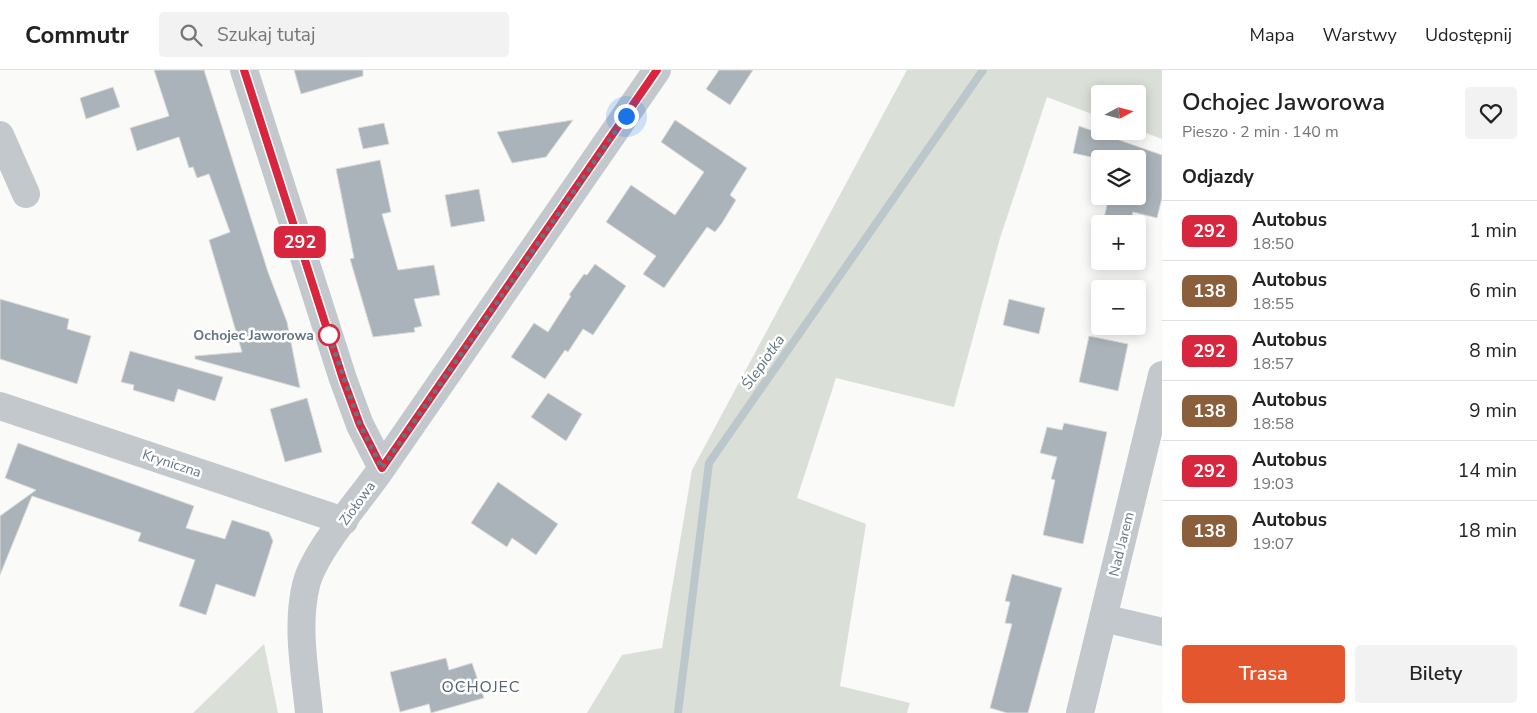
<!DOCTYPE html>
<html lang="pl">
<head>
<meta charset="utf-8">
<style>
  :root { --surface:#fff; --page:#f2f2f2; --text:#222; --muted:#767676; --line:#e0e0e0; --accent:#e4572e }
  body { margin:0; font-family:"Nunito Sans",sans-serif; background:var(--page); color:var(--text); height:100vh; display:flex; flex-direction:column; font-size:19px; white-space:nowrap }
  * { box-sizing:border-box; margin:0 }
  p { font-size:16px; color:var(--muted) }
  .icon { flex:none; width:28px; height:28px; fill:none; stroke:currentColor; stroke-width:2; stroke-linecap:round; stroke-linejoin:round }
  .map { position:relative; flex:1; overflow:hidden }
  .details { display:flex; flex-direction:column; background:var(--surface); width:375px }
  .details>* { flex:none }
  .badge { padding:0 10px; border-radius:8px; font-size:18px; line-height:32px }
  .needle { width:32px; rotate:83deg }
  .buttons { position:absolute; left:1091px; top:15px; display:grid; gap:10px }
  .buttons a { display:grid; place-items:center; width:55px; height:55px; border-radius:5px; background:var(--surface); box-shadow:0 2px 12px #0003; font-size:25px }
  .you { position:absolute; width:25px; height:25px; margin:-12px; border:4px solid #fff; border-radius:50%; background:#1a73e8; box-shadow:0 0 0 8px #1a73e833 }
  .map>.badge { position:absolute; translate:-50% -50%; box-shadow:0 0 0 2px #fff }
  h2 { padding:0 20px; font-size:19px; line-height:45px }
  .round { display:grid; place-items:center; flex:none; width:52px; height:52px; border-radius:5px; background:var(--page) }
  .overview { display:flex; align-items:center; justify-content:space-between; height:85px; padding:0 20px }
  h1 { font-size:24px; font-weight:600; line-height:38px }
  .action { display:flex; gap:10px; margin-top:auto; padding:10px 20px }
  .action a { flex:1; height:58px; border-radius:5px; background:var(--accent); color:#fff; font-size:20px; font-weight:600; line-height:58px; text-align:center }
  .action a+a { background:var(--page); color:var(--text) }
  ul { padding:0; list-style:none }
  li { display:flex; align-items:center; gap:15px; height:60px; padding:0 20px; border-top:1px solid var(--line) }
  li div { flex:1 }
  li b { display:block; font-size:19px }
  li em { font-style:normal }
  li .badge { min-width:55px; font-weight:700; text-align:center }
  header { display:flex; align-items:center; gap:30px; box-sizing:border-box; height:70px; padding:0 25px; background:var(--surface); border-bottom:1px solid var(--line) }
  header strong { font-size:24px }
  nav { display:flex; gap:28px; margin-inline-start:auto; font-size:18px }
  .search { width:350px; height:45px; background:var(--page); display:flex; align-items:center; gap:12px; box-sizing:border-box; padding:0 18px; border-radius:5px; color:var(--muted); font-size:19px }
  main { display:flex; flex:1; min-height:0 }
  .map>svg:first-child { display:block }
  .green { fill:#dadfd7 }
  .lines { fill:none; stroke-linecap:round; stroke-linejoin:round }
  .stream { stroke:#bbc7cb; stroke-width:8 }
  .building { fill:#aab3b9; stroke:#dcdcda }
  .minor { stroke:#c3c8cc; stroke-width:28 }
  .line-casing { stroke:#fff; stroke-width:11 }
  .line { stroke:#d7263d; stroke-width:8 }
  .walk { stroke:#657683; stroke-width:5; stroke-dasharray:0 9 }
  .stop-dot { fill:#fff; stroke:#d7263d; stroke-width:2.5 }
  .labels { text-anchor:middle; stroke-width:5; stroke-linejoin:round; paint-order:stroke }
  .stop-label { font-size:14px; font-weight:bold; fill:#657683; stroke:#fff; text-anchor:end }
  .street-label { font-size:14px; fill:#657683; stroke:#fff }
  .water-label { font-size:15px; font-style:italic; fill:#60757c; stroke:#fff }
  .quarter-label { font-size:16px; letter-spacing:1px; fill:#57646e; stroke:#fff }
</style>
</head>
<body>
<header>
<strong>Commutr</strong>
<div class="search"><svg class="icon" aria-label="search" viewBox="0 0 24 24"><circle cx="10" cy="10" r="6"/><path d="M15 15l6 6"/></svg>Szukaj tutaj</div>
<nav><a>Mapa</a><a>Warstwy</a><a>Udostępnij</a></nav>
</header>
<main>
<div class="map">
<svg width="1162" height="643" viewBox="0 0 1162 643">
  <rect width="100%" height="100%" fill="#fafaf8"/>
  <path class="green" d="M 907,0 L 1162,0 L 1162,69 L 1138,60 L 1138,24 L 1100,24 L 1100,47 L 1047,27 L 1000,168 L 954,337 L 836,308 L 797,428 L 866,454 L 840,616 L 910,633 L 907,643 L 587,643 L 622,585 L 662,578 L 692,400 Z
    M 264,574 L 278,643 L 193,643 Z"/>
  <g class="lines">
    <path class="stream" d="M 678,643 L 709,393 L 983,0"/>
  </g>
  <path class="building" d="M 154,0 L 204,0 L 268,202 L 287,252 L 300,318 L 195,289 L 195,286 L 242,282 L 209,170 L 230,162 L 209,104 L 197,108 L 193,97 L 189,98 L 179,67 L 137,81 L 130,58 L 169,46 Z
    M 294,0 L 363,0 L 363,6 L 301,24 Z
    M 719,0 L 753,0 L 730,35 L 706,19 Z
    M 113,17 L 120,37 L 86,49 L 80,28 Z
    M 573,50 L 546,87 L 512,93 L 497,62 Z
    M 675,50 L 747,98 L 730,125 L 736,130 L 722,153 L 715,162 L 707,157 L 664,218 L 643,204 L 656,186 L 606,152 L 631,115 L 675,145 L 704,102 L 661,72 Z
    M 384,53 L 389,74 L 363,79 L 358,58 Z
    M 1079,56 L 1162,85 L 1162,128 L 1157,148 L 1133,142 L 1130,154 L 1104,148 L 1109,126 L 1138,126 L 1138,89 L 1100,89 L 1073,83 Z
    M 380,90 L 391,142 L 382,144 L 398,200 L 434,195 L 440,225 L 414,229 L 422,256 L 414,258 L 415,262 L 373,267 L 350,189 L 354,188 L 336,99 Z
    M 479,119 L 485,151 L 451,157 L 445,125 Z
    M 595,194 L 626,216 L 593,265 L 583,259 L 568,282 L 565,280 L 545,309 L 511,287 L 534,253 L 548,262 L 571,226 L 569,225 L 584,204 L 587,205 Z
    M 0,229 L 69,249 L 67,259 L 91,266 L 77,314 L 0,289 Z
    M 1009,229 L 1045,238 L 1039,264 L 1003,255 Z
    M 1089,266 L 1128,274 L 1118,321 L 1079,312 Z
    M 130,281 L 223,307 L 215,331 L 178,319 L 174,332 L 133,320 L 134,315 L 121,312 Z
    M 548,323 L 582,344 L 566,371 L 531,347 Z
    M 307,328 L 322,382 L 285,392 L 270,339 Z
    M 1064,353 L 1107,362 L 1083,474 L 1043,465 L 1055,410 L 1051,409 L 1057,387 L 1040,383 L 1047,357 L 1062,360 Z
    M 18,373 L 194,436 L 186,458 L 225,469 L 232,450 L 269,462 L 273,471 L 255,527 L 216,514 L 206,545 L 179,536 L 195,490 L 138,471 L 141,463 L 32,426 L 0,505 L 0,446 L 36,420 L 5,408 Z
    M 498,412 L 558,454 L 536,485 L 512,468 L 507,477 L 471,453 Z
    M 1012,504 L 1062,518 L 1028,643 L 1007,643 L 990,638 L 1012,554 L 1005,553 L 1010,532 L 1005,531 Z
    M 446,588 L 449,600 L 472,593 L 484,628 L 431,643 L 429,634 L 400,642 L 390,602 Z"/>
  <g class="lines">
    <path class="minor" d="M 244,0 L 343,309 L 360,355 L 382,398
      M 0,65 L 26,124
      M 0,336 L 344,451
      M 1103,548 L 1162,562
      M 309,643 C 305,601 296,557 306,515 C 314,481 361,429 382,398 C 474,265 565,133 657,0
      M 1080,643 L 1162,305"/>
  </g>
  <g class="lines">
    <g class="line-casing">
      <path id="line" d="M 244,0 L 343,309 L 360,355 L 382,398 L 657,0"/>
    </g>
    <use href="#line" class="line"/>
    <path class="walk" d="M 329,265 L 328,262 L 360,355 L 382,398 L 626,46"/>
  </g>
  <circle class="stop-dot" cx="329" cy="265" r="10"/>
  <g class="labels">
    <g class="stop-label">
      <text x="314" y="270">Ochojec Jaworowa</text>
    </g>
    <g class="street-label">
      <text transform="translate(172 393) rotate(18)" y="5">Kryniczna</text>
      <text transform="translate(357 433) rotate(-54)" y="5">Ziołowa</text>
      <text transform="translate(1121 474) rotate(-76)" y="5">Nad Jarem</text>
    </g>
    <g class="water-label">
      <text transform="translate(763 292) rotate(-55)" y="5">Ślepiotka</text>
    </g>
    <g class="quarter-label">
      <text x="481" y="622">OCHOJEC</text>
    </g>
  </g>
</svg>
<div class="buttons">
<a><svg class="needle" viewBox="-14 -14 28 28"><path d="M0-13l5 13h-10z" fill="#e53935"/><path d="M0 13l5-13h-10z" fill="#767676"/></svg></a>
<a><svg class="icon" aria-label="layers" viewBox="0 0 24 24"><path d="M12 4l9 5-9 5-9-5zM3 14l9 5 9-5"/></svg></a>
<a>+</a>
<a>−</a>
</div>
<div class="you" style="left:626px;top:46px"></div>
<b class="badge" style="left:300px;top:172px;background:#d7263d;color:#fff">292</b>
</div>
<section class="details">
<div class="overview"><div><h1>Ochojec Jaworowa</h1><p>Pieszo · 2 min · 140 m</p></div><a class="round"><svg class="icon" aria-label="heart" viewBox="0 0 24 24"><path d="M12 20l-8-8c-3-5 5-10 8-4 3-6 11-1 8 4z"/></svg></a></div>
<h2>Odjazdy</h2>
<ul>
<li><span class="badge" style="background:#d7263d;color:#fff">292</span><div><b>Autobus</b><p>18:50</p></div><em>1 min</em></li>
<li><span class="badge" style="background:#8b5e3c;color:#fff">138</span><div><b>Autobus</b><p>18:55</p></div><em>6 min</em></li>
<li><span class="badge" style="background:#d7263d;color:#fff">292</span><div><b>Autobus</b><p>18:57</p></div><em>8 min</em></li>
<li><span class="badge" style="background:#8b5e3c;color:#fff">138</span><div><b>Autobus</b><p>18:58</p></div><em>9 min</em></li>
<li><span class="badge" style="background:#d7263d;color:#fff">292</span><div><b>Autobus</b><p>19:03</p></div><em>14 min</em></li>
<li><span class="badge" style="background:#8b5e3c;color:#fff">138</span><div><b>Autobus</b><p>19:07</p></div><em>18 min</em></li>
</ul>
<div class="action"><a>Trasa</a><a>Bilety</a></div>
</section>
</main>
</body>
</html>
